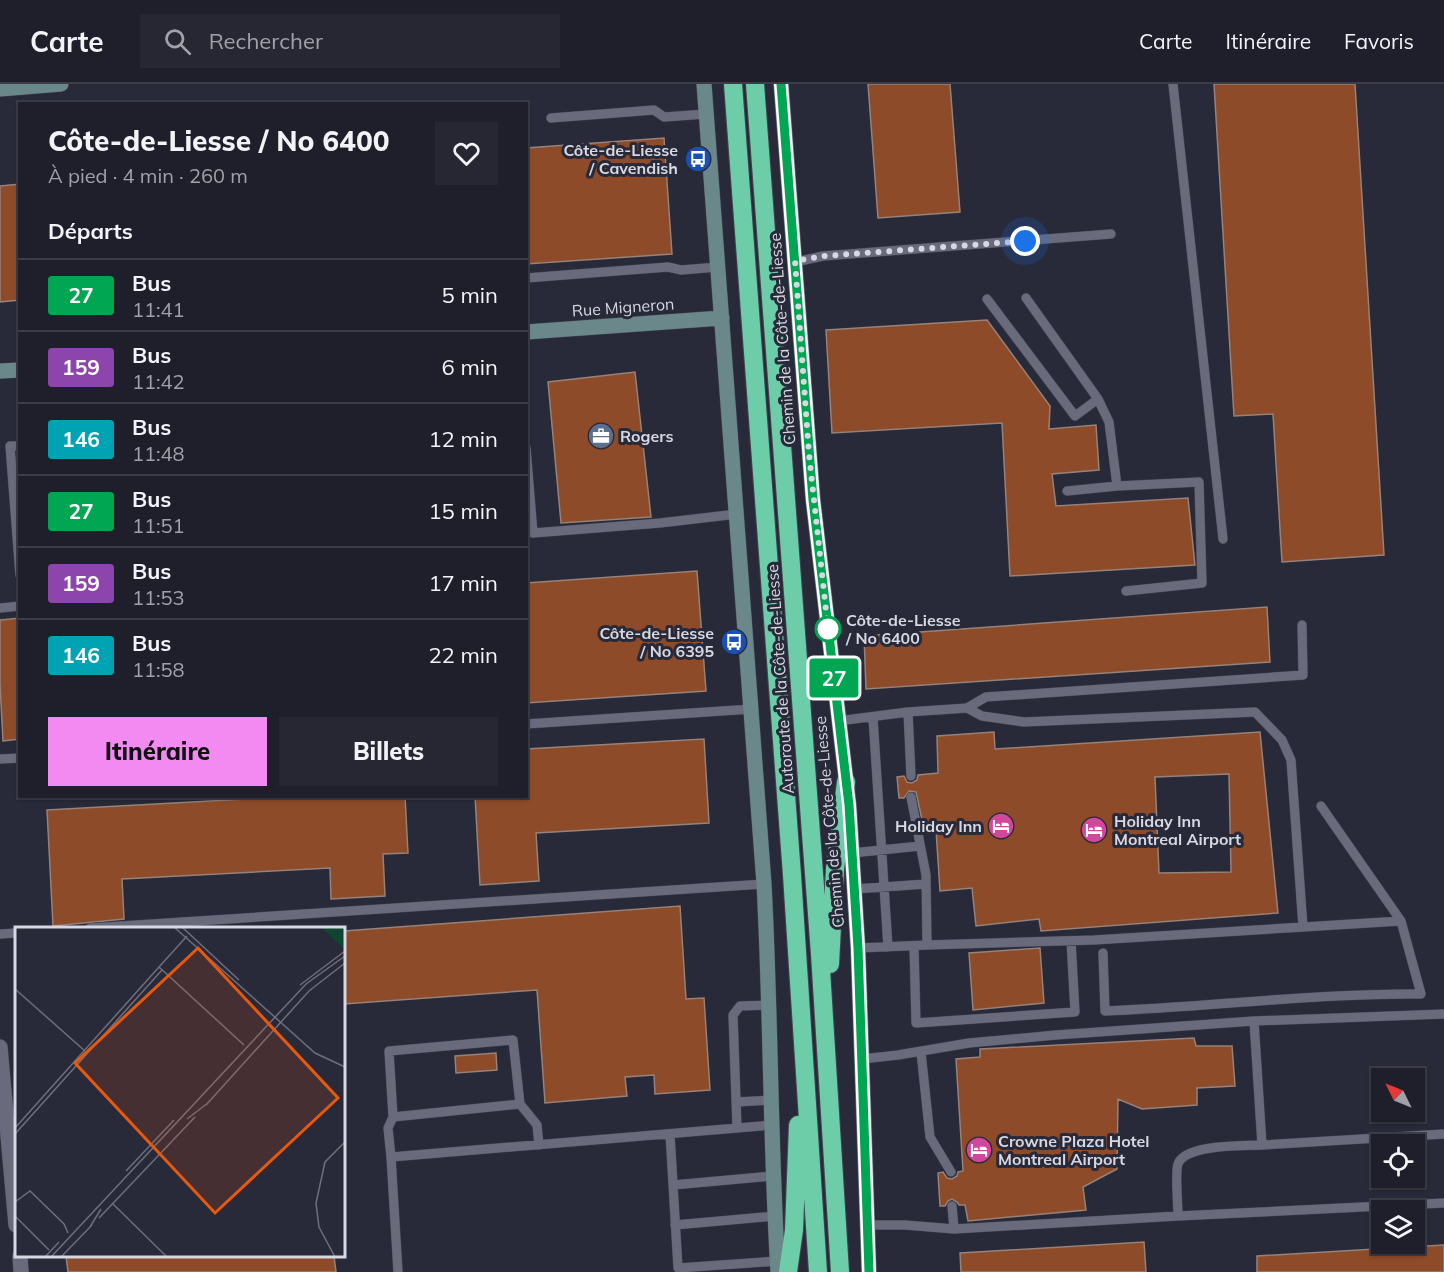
<!DOCTYPE html>
<html lang="fr">
<head>
<meta charset="utf-8">
<style>
  :root { --surface:#1e1f2b; --page:#262733; --text:#f1f3f6; --muted:#a1a2a9; --line:#3c3d47; --accent:#f28af2 }
  body { margin:0; font-family:Mulish,sans-serif; background:var(--page); color:var(--text); height:100vh; display:flex; flex-direction:column; font-size:22px; white-space:nowrap }
  * { box-sizing:border-box; margin:0 }
  p { font-size:20px; color:var(--muted) }
  .icon { flex:none; width:33px; height:33px; fill:none; stroke:currentColor; stroke-width:2; stroke-linecap:round; stroke-linejoin:round }
  .map { position:relative; flex:1; overflow:hidden }
  .panel { position:absolute; left:18px; top:18px; width:510px; height:696px; display:flex; flex-direction:column; background:var(--surface); border-radius:0px; box-shadow:0 2px 4px #0004,0 0 0 2px var(--line) }
  .panel>* { flex:none }
  .badge { padding:0 12px; border-radius:4px; font-size:21px; line-height:39px }
  .needle { width:39px; rotate:313deg }
  .fabs { position:absolute; left:1371px; top:984px; display:grid; gap:12px }
  .fabs a { display:grid; place-items:center; width:54px; height:54px; border-radius:0px; background:var(--surface); box-shadow:0 2px 4px #0004,0 0 0 2px var(--line); font-size:30px }
  .you { position:absolute; width:30px; height:30px; margin:-15px; border:4px solid #fff; border-radius:50%; background:#1a73e8; box-shadow:0 0 0 9px #1a73e833 }
  .map>.badge { position:absolute; translate:-50% -50%; box-shadow:0 0 0 3px #fff }
  h2 { padding:0 30px; font-size:22px; line-height:54px }
  .round { display:grid; place-items:center; flex:none; width:63px; height:63px; border-radius:0px; background:var(--page) }
  .headline { display:flex; align-items:center; justify-content:space-between; height:102px; padding:0 30px }
  h1 { font-size:28px; font-weight:800; line-height:45px }
  .cta { display:flex; gap:12px; margin-top:auto; padding:12px 30px }
  .cta a { flex:1; height:69px; border-radius:0px; background:var(--accent); color:#111; font-size:24px; font-weight:800; line-height:69px; text-align:center }
  .cta a+a { background:var(--page); color:var(--text) }
  ul { padding:0; list-style:none }
  li { display:flex; align-items:center; gap:18px; height:72px; padding:0 30px; border-top:2px solid var(--line) }
  li div { flex:1 }
  li b { display:block; font-size:22px }
  li em { font-style:normal }
  li .badge { min-width:66px; font-weight:700; text-align:center }
  header { display:flex; align-items:center; gap:36px; box-sizing:border-box; height:84px; padding:0 30px; background:var(--surface); border-bottom:2px solid var(--line) }
  header strong { font-size:28px }
  nav { display:flex; gap:33px; margin-inline-start:auto; font-size:21px }
  .search { width:420px; height:54px; background:var(--page); display:flex; align-items:center; gap:15px; box-sizing:border-box; padding:0 21px; border-radius:0px; color:var(--muted); font-size:22px }
  .map>svg:first-child { display:block }
  .building { fill:#8d4b29; stroke:#968278; stroke-width:1.5; fill-rule:evenodd }
  .lines { fill:none; stroke-linecap:round; stroke-linejoin:round }
  .service-casing { stroke:#444552; stroke-width:10 }
  .tertiary-casing { stroke:#444552; stroke-width:16 }
  .secondary-casing { stroke:#444552; stroke-width:16 }
  .motorway-casing { stroke:#444552; stroke-width:20 }
  .service { stroke:#696b7d; stroke-width:9 }
  .tertiary { stroke:#696b7d; stroke-width:15 }
  .secondary { stroke:#6a888a; stroke-width:15 }
  .motorway { stroke:#6ccda8; stroke-width:18 }
  .line-casing { stroke:#fff; stroke-width:14 }
  .line { stroke:#00a651; stroke-width:9 }
  .walk { stroke:#d7d8e2; stroke-width:6; stroke-dasharray:0 10.8 }
  .stop-dot { fill:#fff; stroke:#00a651; stroke-width:3 }
  .labels { text-anchor:middle; stroke-width:6; stroke-linejoin:round; paint-order:stroke }
  .poi-label { font-size:16px; font-weight:bold; fill:#d7d8e2; stroke:#282939; text-anchor:end }
  .street-label { font-size:16px; fill:#d7d8e2; stroke:#282939 }
  .stop-label { font-size:16px; font-weight:bold; fill:#d7d8e2; stroke:#282939; text-anchor:start }
  .inset-road { fill:none; stroke:#6e6f7d; stroke-width:1.5 }
  .view { fill:#e8590c; fill-opacity:0.15; stroke:#e8590c; stroke-width:3 }
  .inset-edge { fill:none; stroke:#d7d8e2; stroke-width:3 }
</style>
</head>
<body>
<header>
<strong>Carte</strong>
<div class="search"><svg class="icon" aria-label="search" viewBox="0 0 24 24"><circle cx="10" cy="10" r="6"/><path d="M15 15l6 6"/></svg>Rechercher</div>
<nav><a>Carte</a><a>Itinéraire</a><a>Favoris</a></nav>
</header>
<div class="map">
<svg width="1444" height="1188" viewBox="0 0 1444 1188">
  <rect width="100%" height="100%" fill="#282939"/>
  <path class="building" d="M 868,0 L 950,0 L 960,128 L 878,134 Z
    M 1214,0 L 1355,0 L 1384,471 L 1282,478 L 1273,330 L 1234,332 Z
    M 664,54 L 672,170 L 526,180 L 526,64 Z
    M 20,100 L 20,216 L 0,218 L 0,102 Z
    M 987,236 L 1050,322 L 1049,345 L 1096,341 L 1099,386 L 1052,390 L 1056,422 L 1188,414 L 1195,481 L 1010,492 L 1002,339 L 832,349 L 826,246 Z
    M 635,288 L 651,433 L 561,439 L 548,298 Z
    M 697,487 L 706,607 L 526,619 L 526,499 Z
    M 1267,523 L 1270,578 L 866,605 L 864,552 Z
    M 20,534 L 20,655 L 3,657 L 0,600 L 0,536 Z
    M 994,648 L 995,665 L 1260,648 L 1278,829 L 1041,847 L 1039,835 L 976,842 L 972,804 L 940,807 L 936,746 L 924,745 L 916,708 L 909,707 L 904,714 L 899,714 L 897,693 L 904,692 L 907,698 L 912,699 L 917,696 L 918,691 L 938,689 L 937,652 ZM 1229,690 L 1231,788 L 1159,789 L 1155,693 Z
    M 704,655 L 709,739 L 536,749 L 539,797 L 480,801 L 475,712 L 526,712 L 526,665 Z
    M 303,712 L 405,712 L 408,769 L 383,770 L 385,812 L 331,815 L 330,784 L 122,795 L 124,835 L 53,842 L 47,726 Z
    M 680,822 L 686,915 L 704,914 L 710,1006 L 655,1010 L 654,991 L 625,993 L 627,1012 L 545,1019 L 537,906 L 344,920 L 344,847 Z
    M 1040,864 L 1044,919 L 973,926 L 969,869 Z
    M 1194,954 L 1196,962 L 1232,962 L 1235,1002 L 1197,1004 L 1197,1021 L 1142,1025 L 1118,1015 L 1117,1085 L 1083,1103 L 1086,1126 L 968,1137 L 965,1121 L 959,1121 L 957,1118 L 952,1115 L 948,1117 L 945,1122 L 940,1122 L 938,1089 L 943,1088 L 947,1094 L 952,1095 L 957,1092 L 958,1088 L 963,1087 L 956,975 L 980,973 L 980,965 Z
    M 496,969 L 497,986 L 456,989 L 455,972 Z
    M 1144,1158 L 1146,1188 L 961,1188 L 960,1169 Z
    M 1444,1161 L 1444,1188 L 1257,1188 L 1257,1172 Z
    M 66,1172 L 334,1172 L 336,1188 L 68,1188 Z"/>
  <g class="lines">
    <g class="service-casing">
      <path id="service" d="M 1173,0 L 1223,455
        M 551,34 L 654,26 L 664,33 L 706,30
        M 795,178 L 823,172 L 1111,150
        M 526,194 L 668,183 L 681,186 L 718,183
        M 987,215 L 1075,332 L 1098,315 L 1026,214
        M 1098,315 L 1109,338 L 1117,402 L 1199,398 L 1202,499 L 1126,507
        M 20,362 L 10,362 L 20,491
        M 526,364 L 533,449 L 660,439 L 737,430
        M 1067,407 L 1117,402
        M 0,524 L 20,522
        M 908,628 L 911,692
        M 873,634 L 888,863
        M 838,637 L 908,628 L 967,624 L 986,613 L 1303,591 L 1302,541
        M 526,640 L 752,625
        M 0,675 L 20,674
        M 1321,722 L 1401,837
        M 852,769 L 920,762
        M 854,805 L 926,800
        M 90,844 L 764,800
        M 0,850 L 16,849
        M 927,861 L 1094,856 L 1303,843 L 1291,676 L 1282,656 L 1255,628 L 1024,638 L 982,632 L 967,624
        M 914,862 L 916,939 L 1075,928 L 1071,857
        M 858,864 L 927,861 L 926,791 L 911,713
        M 1103,869 L 1105,927 C 1210,923 1315,909 1421,910 L 1401,837 L 1303,843
        M 921,968 L 930,1053 L 951,1088
        M 862,975 L 898,971 L 969,959 L 1056,951 L 1254,937 L 1444,930
        M 736,1018 L 771,1016
        M 520,1020 L 393,1033 L 389,967 L 513,956 L 520,1020 L 537,1041 L 539,1061
        M 737,1044 L 733,931 L 740,922 L 769,921
        M 670,1050 L 678,1184 L 778,1177
        M 1262,1061 L 1444,1050
        M 391,1073 L 388,1044 L 393,1033
        M 673,1101 L 773,1092
        M 952,1122 L 954,1145
        M 1178,1132 L 1444,1119
        M 675,1141 L 775,1132
        M 867,1141 L 905,1141 L 954,1145 L 1178,1132 C 1178,1121 1175,1088 1178,1080 C 1185,1060 1243,1062 1262,1061 L 1254,937
        M 398,1188 L 391,1073 L 772,1041"/>
    </g>
    <g class="tertiary-casing">
      <path id="tertiary" d="M 0,963 L 16,1141
        M 20,1172 L 21,1188"/>
    </g>
    <g class="secondary-casing">
      <path id="secondary" d="M 704,0 L 764,800 C 771,929 770,1059 778,1188
        M 781,0 L 813,416 L 849,721 L 858,864 L 869,1188
        M 0,5 L 61,0
        M 526,248 L 722,234
        M 0,287 L 20,286"/>
    </g>
    <g class="motorway-casing">
      <path id="motorway" d="M 733,0 L 792,791 L 818,1188
        M 755,0 L 820,870 L 840,1188
        M 830,880 L 835,785 L 846,698
        M 788,1188 L 794,1146 L 798,1041"/>
    </g>
    <use href="#service" class="service"/>
    <use href="#tertiary" class="tertiary"/>
    <use href="#secondary" class="secondary"/>
    <use href="#motorway" class="motorway"/>
  </g>
  <g class="lines">
    <g class="line-casing">
      <path id="line" d="M 781,0 L 813,416 L 849,721 L 858,864 L 869,1188"/>
    </g>
    <use href="#line" class="line"/>
    <path class="walk" d="M 828,545 L 809,370 L 795,177 L 824,172 L 1025,157"/>
  </g>
  <defs>
    <g id="bus-disc" transform="scale(1.35)"><circle r="9.5" fill="#1a4fb4" stroke="#282939"/><path d="M-5-6H5V4H4V6H2V4H-2V6H-4V4H-5ZM-3.5-4V0h7V-4ZM-3.5 1.2v1.5H-2V1.2ZM2 1.2v1.5H3.5V1.2Z" fill="#fff"/></g>
    <g id="office-disc" transform="scale(1.35)"><circle r="9.5" fill="#5c6f8a" stroke="#282939"/><path d="M-6-3h4V-5.5h4V-3h4V5H-6ZM-1-4.5V-3h2v-1.5ZM-6 0V1H6V0Z" fill="#fff"/></g>
    <g id="hotel-disc" transform="scale(1.35)"><circle r="9.5" fill="#d1479c" stroke="#282939"/><path d="M-6-4.5h1.5V1H6V5H4.5V3h-9V5H-6ZM-4 0a1.8 1.8 0 1 1 3.6 0ZM.5 0V-2.5h3Q6-2.5 6 0Z" fill="#fff"/></g>
  </defs>
  <g fill-rule="evenodd">
    <use href="#bus-disc" x="698" y="75"/>
    <use href="#office-disc" x="601" y="352"/>
    <use href="#bus-disc" x="734" y="558"/>
    <use href="#hotel-disc" x="1001" y="742"/>
    <use href="#hotel-disc" x="1094" y="746"/>
    <use href="#hotel-disc" x="979" y="1066"/>
  </g>
  <circle class="stop-dot" cx="828" cy="545" r="12"/>
  <g class="labels">
    <g class="poi-label">
      <text x="678" y="72">Côte-de-Liesse<tspan x="678" dy="18">/ Cavendish</tspan></text>
      <text x="620" y="358" text-anchor="start">Rogers</text>
      <text x="714" y="555">Côte-de-Liesse<tspan x="714" dy="18">/ No 6395</tspan></text>
      <text x="1114" y="743" text-anchor="start">Holiday Inn<tspan x="1114" dy="18">Montreal Airport</tspan></text>
      <text x="982" y="748">Holiday Inn</text>
      <text x="998" y="1063" text-anchor="start">Crowne Plaza Hotel<tspan x="998" dy="18">Montreal Airport</tspan></text>
    </g>
    <g class="street-label">
      <text transform="translate(623 223) rotate(-4)" y="6">Rue Migneron</text>
      <text transform="translate(782 255) rotate(-94)" y="6">Chemin de la Côte-de-Liesse</text>
      <text transform="translate(780 595) rotate(-94)" y="6">Autoroute de la Côte-de-Liesse</text>
      <text transform="translate(829 738) rotate(-95)" y="6">Chemin de la Côte-de-Liesse</text>
    </g>
    <g class="stop-label">
      <text x="846" y="542">Côte-de-Liesse<tspan x="846" dy="18">/ No 6400</tspan></text>
    </g>
  </g>
  <g transform="translate(15 843)">
    <rect width="330" height="330" fill="#282939"/>
    <path d="M 330,0 L 328,21 L 307,1 L 308,0 Z" fill="#0e4630"/>
    <path class="inset-road" d="M 159,0 L 300,126 L 330,140M 167,0 L 224,53M 172,9 L 144,40 L 229,118M 285,58 L 330,24M 0,62 L 70,124M 191,178 L 294,64 L 330,36M 172,192 L 193,176M 0,201 L 144,40M 0,207 L 147,43M 111,244 L 159,193M 0,275 L 15,264 L 49,297 L 53,306M 97,276 L 152,330M 0,289 L 34,323M 84,291 L 180,190M 75,300 L 86,282M 30,330 L 44,315M 36,330 L 291,57 L 330,29M 46,330 L 77,298M 320,330 L 304,300 L 301,276 L 310,235 L 330,215"/>
    <path class="view" d="M 183,21 L 323,171 L 200,286 L 60,136 Z"/>
    <rect width="330" height="330" class="inset-edge"/>
  </g>
</svg>
<div class="fabs">
<a><svg class="needle" viewBox="-14 -14 28 28"><path d="M0-13l5 13h-10z" fill="#e53935"/><path d="M0 13l5-13h-10z" fill="#a1a2a9"/></svg></a>
<a><svg class="icon" aria-label="locate" viewBox="0 0 24 24"><circle cx="12" cy="12" r="6"/><path d="M12 2v4M12 18v4M2 12h4M18 12h4"/></svg></a>
<a><svg class="icon" aria-label="layers" viewBox="0 0 24 24"><path d="M12 4l9 5-9 5-9-5zM3 14l9 5 9-5"/></svg></a>
</div>
<div class="you" style="left:1025px;top:157px"></div>
<b class="badge" style="left:834px;top:594px;background:#00a651;color:#fff">27</b>
<section class="panel">
<div class="headline"><div><h1>Côte-de-Liesse / No 6400</h1><p>À pied · 4 min · 260 m</p></div><a class="round"><svg class="icon" aria-label="heart" viewBox="0 0 24 24"><path d="M12 20l-8-8c-3-5 5-10 8-4 3-6 11-1 8 4z"/></svg></a></div>
<h2>Départs</h2>
<ul>
<li><span class="badge" style="background:#00a651;color:#fff">27</span><div><b>Bus</b><p>11:41</p></div><em>5 min</em></li>
<li><span class="badge" style="background:#8e44ad;color:#fff">159</span><div><b>Bus</b><p>11:42</p></div><em>6 min</em></li>
<li><span class="badge" style="background:#00a3b4;color:#fff">146</span><div><b>Bus</b><p>11:48</p></div><em>12 min</em></li>
<li><span class="badge" style="background:#00a651;color:#fff">27</span><div><b>Bus</b><p>11:51</p></div><em>15 min</em></li>
<li><span class="badge" style="background:#8e44ad;color:#fff">159</span><div><b>Bus</b><p>11:53</p></div><em>17 min</em></li>
<li><span class="badge" style="background:#00a3b4;color:#fff">146</span><div><b>Bus</b><p>11:58</p></div><em>22 min</em></li>
</ul>
<div class="cta"><a>Itinéraire</a><a>Billets</a></div>
</section>
</div>
</body>
</html>
